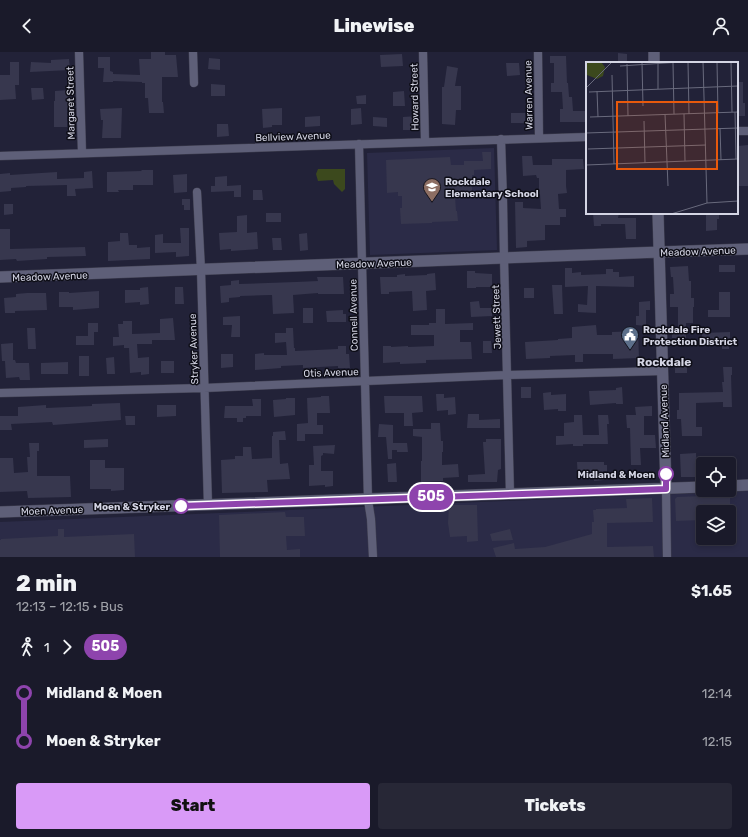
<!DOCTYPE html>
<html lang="en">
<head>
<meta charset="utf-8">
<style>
  :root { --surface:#1a1a2a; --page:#272736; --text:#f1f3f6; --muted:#9fa1a8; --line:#383847; --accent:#d99af7 }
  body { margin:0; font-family:Rubik,sans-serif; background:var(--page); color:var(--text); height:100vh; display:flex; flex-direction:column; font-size:15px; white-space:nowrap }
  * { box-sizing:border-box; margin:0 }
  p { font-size:13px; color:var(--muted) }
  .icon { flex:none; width:22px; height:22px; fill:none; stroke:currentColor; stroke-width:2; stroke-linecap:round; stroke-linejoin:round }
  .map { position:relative; height:505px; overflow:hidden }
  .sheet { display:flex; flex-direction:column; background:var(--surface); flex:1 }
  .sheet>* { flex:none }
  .badge { padding:0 8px; border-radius:13px; font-size:14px; line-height:26px }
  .fabs { position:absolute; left:696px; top:405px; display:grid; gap:8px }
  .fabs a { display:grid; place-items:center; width:40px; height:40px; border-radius:4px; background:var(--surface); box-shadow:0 2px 6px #0003,0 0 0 1px var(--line); font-size:20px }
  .map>.badge { position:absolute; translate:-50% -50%; box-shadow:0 0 0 2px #fff }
  .legs { display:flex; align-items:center; gap:6px; height:44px; padding:0 16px; font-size:13px }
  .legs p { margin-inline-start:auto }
  .summary { display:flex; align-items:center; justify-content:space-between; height:68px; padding:0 16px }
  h1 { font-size:22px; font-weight:800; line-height:30px }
  .action { display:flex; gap:8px; margin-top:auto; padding:8px 16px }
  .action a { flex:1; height:46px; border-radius:4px; background:var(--accent); color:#111; font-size:16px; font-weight:800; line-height:46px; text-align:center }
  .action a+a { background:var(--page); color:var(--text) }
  ul { padding:0 16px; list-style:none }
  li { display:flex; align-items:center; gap:14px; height:48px; font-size:15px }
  li i { display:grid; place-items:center; width:6px; height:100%; margin:0 5px; background:currentColor }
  li i::after { content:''; width:10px; height:10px; margin:-5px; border:3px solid; border-radius:50%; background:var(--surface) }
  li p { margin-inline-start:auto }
  li:first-child i { background:linear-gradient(#0000 50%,currentColor 0) }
  li:last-child i { background:linear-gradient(currentColor 50%,#0000 0) }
  header { display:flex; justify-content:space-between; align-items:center; height:52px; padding:0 16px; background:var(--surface); font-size:18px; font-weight:800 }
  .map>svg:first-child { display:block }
  .built { fill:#2b2b47; fill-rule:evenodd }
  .green { fill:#3c491d }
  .building { fill:#37374e }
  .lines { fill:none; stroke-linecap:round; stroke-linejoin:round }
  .minor-casing { stroke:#404051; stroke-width:9 }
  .tertiary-casing { stroke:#404051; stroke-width:12 }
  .minor { stroke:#5e5f78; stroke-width:8 }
  .tertiary { stroke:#5e5f78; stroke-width:11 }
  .line-1-casing { stroke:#fff; stroke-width:9 }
  .line-1 { stroke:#8e44ad; stroke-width:6 }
  .stop-1-dot { fill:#fff; stroke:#8e44ad; stroke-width:2 }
  .labels { text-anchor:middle; stroke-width:3; stroke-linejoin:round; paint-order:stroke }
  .street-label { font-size:10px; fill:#d4d5e4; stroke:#0d0d16 }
  .poi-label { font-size:10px; font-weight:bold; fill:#d4d5e4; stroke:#0d0d16; text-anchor:start }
  .stop-label { font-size:10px; font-weight:bold; fill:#d4d5e4; stroke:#0d0d16; text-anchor:end }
  .quarter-label { font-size:12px; font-weight:bold; fill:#d4d5e4; stroke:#0d0d16 }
  .inset-road { fill:none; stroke:#696a7d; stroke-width:1 }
  .view { fill:#e8590c; fill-opacity:0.15; stroke:#e8590c; stroke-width:2 }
  .inset-edge { fill:none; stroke:#d4d5e4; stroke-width:2 }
</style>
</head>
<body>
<header><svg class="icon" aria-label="back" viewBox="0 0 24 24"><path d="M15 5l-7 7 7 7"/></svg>Linewise<svg class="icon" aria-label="person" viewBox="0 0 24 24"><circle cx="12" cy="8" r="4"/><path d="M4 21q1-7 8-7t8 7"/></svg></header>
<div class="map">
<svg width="748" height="505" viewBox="0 0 748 505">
  <rect width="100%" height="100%" fill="#222238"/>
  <path class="built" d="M 494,96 L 497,198 L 370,203 L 367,101 Z
    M 748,439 L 748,505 L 0,505 L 0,470 ZM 703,460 L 729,460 L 729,486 L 703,486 Z"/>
  <path class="green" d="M 318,117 L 345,117 L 345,137 L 342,140 L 334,132 L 333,128 L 318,129 L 316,122 Z"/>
  <path class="building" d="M 151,0 L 165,0 L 165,3 L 176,3 L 178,25 L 162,25 L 162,50 L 163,50 L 164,61 L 149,61 L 148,46 L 145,46 L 145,31 L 142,31 L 142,30 L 113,29 L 113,30 L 103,30 L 104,16 L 98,16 L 98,5 L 110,5 L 110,19 L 113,20 L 113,22 L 140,23 L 139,7 L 151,7 Z
    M 618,1 L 627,2 L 627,10 L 618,10 Z
    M 402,2 L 403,14 L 381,15 L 380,3 Z
    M 550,4 L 566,4 L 567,31 L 568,31 L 569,45 L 572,45 L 573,59 L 587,59 L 586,70 L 560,70 L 560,57 L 563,57 L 562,40 L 551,40 L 551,31 L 554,31 L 554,11 L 550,11 Z
    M 209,6 L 220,7 L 220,18 L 208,17 Z
    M 69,7 L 70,18 L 30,20 L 31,10 L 51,11 L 51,8 Z
    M 10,10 L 19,10 L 19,33 L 15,33 L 16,47 L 0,48 L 0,23 L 10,23 Z
    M 506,11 L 519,11 L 520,23 L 507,24 Z
    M 447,14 L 458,16 L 455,34 L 461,34 L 461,58 L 456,58 L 455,73 L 442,72 L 442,35 L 444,35 Z
    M 737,30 L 743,30 L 743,51 L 745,51 L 745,64 L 737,64 Z
    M 211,32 L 225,33 L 225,44 L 211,44 Z
    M 31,36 L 43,36 L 44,47 L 32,48 Z
    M 69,38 L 69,56 L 67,56 L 67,75 L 54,75 L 54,49 L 55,49 L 55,39 Z
    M 404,39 L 405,54 L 393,54 L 393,40 Z
    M 366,43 L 366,52 L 357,52 L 356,44 Z
    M 122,56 L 121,86 L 102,86 L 103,68 L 101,68 L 100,57 Z
    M 282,56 L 282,73 L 272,73 L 272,75 L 263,76 L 262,57 Z
    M 361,56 L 362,72 L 351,73 L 351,57 Z
    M 511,61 L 525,61 L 525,71 L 511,71 Z
    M 320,64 L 320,74 L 305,75 L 305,65 Z
    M 417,64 L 418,75 L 413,75 L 413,78 L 403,78 L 403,65 Z
    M 373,65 L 387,66 L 387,75 L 373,74 Z
    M 217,72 L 228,72 L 229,84 L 217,85 Z
    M 748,93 L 748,134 L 737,134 L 737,126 L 738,126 L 738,94 Z
    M 482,100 L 491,100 L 491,117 L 474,118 L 474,123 L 472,123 L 472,144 L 455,144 L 456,159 L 457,159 L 458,169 L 432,170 L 432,171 L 401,172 L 400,156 L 402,156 L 402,144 L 398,144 L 398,140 L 387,141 L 386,108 L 450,105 L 451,113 L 464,113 L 464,109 L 483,109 Z
    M 522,104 L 532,104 L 533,113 L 552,113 L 552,107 L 583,107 L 584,117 L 566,118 L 566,134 L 567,141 L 558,142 L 559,157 L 566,157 L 566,165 L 560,165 L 560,173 L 545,173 L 545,188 L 527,189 L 527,195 L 516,196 L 515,150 L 523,150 L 523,156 L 541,157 L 540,142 L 539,142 L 539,126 L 537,126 L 536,123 L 523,124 Z
    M 141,118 L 153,118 L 153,133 L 133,133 L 133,138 L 118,138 L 119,140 L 107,140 L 107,120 L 142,119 Z
    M 92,119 L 93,136 L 75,137 L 76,144 L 67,144 L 67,133 L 26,134 L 26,135 L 11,136 L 11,139 L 0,140 L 0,122 L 10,121 L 10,123 L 57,120 L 57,127 L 84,126 L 84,120 Z
    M 187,122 L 187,140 L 174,141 L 173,123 Z
    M 227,124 L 227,134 L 241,133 L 241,145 L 234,145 L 234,139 L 211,140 L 211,134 L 215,134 L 215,125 Z
    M 253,138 L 262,138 L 263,148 L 253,148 Z
    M 182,147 L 190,147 L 190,158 L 184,158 L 184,153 L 182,153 Z
    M 4,152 L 13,152 L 13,162 L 4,163 Z
    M 266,161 L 281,161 L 281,170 L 266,170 Z
    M 593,161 L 619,161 L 618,166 L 636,166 L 636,187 L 626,187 L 625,172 L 601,172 L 601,174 L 594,174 Z
    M 711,161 L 719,161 L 719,167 L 717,167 L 717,178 L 706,179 L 706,163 L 712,163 Z
    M 247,163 L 247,181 L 257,180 L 258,197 L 231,199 L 231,197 L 220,198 L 219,181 L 237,180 L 237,164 Z
    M 180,176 L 189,176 L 189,204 L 176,205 L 176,200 L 155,201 L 155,183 L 163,182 L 163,191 L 181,191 Z
    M 0,177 L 10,177 L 10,197 L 85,195 L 86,204 L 47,205 L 47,207 L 17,209 L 16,207 L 0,208 Z
    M 120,181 L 128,181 L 129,193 L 137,193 L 137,196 L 150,195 L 150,207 L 108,209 L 108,190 L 120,189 Z
    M 307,181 L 308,198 L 300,199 L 299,182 Z
    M 272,186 L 281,186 L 282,198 L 273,198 Z
    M 719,213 L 735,213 L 735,220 L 719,220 Z
    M 688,214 L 689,229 L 691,229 L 691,246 L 694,246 L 694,255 L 693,255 L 693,271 L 686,271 L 686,286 L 672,286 L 672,277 L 678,277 L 678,255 L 670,255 L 670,242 L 674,242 L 673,225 L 671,225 L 670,215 Z
    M 565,216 L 572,216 L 572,221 L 581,220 L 581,223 L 606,222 L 606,217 L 613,217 L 613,220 L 619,220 L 619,225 L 634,224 L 634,235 L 596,234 L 596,261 L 578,260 L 578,252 L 587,253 L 588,234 L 565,235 Z
    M 467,219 L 475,219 L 475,221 L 492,222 L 492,235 L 476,235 L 476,236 L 467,236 Z
    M 435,221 L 436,238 L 426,239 L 427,258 L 413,259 L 412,239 L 389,240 L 389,242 L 381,242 L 380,225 L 397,225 L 397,223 L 405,222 L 405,224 L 427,223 L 427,222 Z
    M 317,225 L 343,225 L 344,242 L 318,242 L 318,241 L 293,243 L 294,261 L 273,262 L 272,243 L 269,243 L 240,244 L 240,245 L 229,246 L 229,250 L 221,251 L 220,234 L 231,233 L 231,229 L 239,228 L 239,232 L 296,230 L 318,229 Z
    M 552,233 L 562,233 L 563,262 L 554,262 Z
    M 148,235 L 149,252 L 140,253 L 140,250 L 125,251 L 125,238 L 140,238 L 140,236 Z
    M 175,235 L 183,235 L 184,252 L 175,252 Z
    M 524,236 L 534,236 L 534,246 L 524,246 Z
    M 99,239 L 99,256 L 73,258 L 73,255 L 59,255 L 59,240 L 69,240 L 69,241 Z
    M 719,240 L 730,240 L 730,265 L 708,265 L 708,258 L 719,258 Z
    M 27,241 L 46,241 L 47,258 L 15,259 L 15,261 L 5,261 L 4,246 L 16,245 L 16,242 Z
    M 479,249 L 480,256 L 492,256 L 492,264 L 471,265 L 470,250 Z
    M 650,249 L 650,258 L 646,258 L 646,274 L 636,273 L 636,264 L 639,264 L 639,250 Z
    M 303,256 L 313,256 L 313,271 L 303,271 Z
    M 436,257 L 445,257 L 445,272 L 473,271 L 473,278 L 460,278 L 460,290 L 471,290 L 472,307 L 426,308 L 426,311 L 400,312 L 400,310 L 383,311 L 383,294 L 391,294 L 391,295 L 408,294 L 408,295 L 434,294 L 434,283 L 411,283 L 411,273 L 429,273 L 429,271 L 436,271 Z
    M 343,258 L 343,262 L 346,262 L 346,270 L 327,270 L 326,259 Z
    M 240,264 L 240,285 L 231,285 L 232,273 L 223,273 L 223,265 Z
    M 173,266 L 175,288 L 152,288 L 152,292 L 137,292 L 138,306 L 149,305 L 149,322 L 141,323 L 141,320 L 130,321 L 129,296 L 124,296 L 124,293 L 113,294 L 113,285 L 119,285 L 118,272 L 123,272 L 123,269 L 132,269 L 132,282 L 160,281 L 160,267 Z
    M 88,271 L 98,271 L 98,280 L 94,280 L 94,293 L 76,293 L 76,284 L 88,284 Z
    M 596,273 L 597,283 L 612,283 L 612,280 L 638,279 L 639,306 L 613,307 L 613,302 L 583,302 L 583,310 L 575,310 L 575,303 L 550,304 L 550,306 L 526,307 L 525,290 L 558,288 L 558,287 L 572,286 L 572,275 Z
    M 27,276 L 35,276 L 36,297 L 28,297 Z
    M 286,276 L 293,276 L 294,296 L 295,296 L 295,299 L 338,297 L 338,294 L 346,294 L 346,302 L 349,302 L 350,316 L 338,316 L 338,314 L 303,316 L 303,313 L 281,314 L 281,316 L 255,318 L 255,302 L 264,301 L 264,303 L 287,303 L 286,290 L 275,291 L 275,281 L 286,281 Z
    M 730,280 L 730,288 L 729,288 L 729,297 L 722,297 L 722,289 L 702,289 L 702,281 Z
    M 483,289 L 491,289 L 492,301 L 483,301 Z
    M 13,291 L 13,308 L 15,308 L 16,311 L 29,311 L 30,328 L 20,328 L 19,325 L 6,326 L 5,309 L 2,309 L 1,292 Z
    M 221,302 L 233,302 L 233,315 L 221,316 Z
    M 79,304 L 89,304 L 89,324 L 79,324 Z
    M 114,305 L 115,322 L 107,322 L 106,306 Z
    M 161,309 L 174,309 L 174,321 L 161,321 Z
    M 68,310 L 68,322 L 41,322 L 41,311 Z
    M 687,312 L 687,321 L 675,321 L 675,313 Z
    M 723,315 L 732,315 L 732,323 L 731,323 L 732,355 L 723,355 L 723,350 L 696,351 L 696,375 L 702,375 L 702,384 L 682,384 L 681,367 L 677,367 L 677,358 L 679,358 L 679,341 L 723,340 L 722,330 L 724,330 Z
    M 521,335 L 531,335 L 531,346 L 521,346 Z
    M 622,335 L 623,352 L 616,352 L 616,351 L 590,353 L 589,339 L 616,338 L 616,336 Z
    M 551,340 L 551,343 L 566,342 L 566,359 L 558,359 L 558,357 L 544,358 L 543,341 Z
    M 436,342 L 444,342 L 444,346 L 455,345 L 456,362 L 448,363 L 448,358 L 437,359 Z
    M 321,344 L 329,344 L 330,361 L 317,361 L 317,373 L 323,373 L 323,382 L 305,382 L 305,389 L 297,389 L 297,372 L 308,371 L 307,346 L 321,345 Z
    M 384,344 L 422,344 L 423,360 L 412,361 L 413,374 L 404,374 L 404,361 L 385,361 Z
    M 286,346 L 295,346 L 295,363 L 274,365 L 273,348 L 286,347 Z
    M 252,347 L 261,347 L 261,364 L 246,364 L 246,366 L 243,366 L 243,370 L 237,370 L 237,366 L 224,366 L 225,354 L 253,354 Z
    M 120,351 L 121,368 L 53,373 L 52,370 L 11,372 L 12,378 L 0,378 L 0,364 L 18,364 L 18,355 L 46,353 L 46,356 L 92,354 L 92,352 Z
    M 157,353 L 176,353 L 176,364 L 157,365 Z
    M 652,354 L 652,364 L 644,364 L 644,383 L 655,383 L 656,396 L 640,396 L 641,413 L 631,413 L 630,376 L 627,376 L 626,363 L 636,363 L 635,355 Z
    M 468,362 L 479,362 L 479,368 L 500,367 L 500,376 L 467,376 Z
    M 574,363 L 582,363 L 583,383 L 599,383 L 598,363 L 608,363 L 609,372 L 607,372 L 608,392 L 583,392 L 583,394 L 573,394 L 573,392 L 556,393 L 556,384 L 564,384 L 564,371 L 574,370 Z
    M 125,364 L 135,364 L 135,373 L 126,373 Z
    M 431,371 L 440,371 L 441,389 L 443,389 L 443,400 L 442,400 L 442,413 L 458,412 L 459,425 L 443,426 L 443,429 L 421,430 L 421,409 L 422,409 L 422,385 L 413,384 L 413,377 L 431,377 Z
    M 379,372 L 393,373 L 393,391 L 407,391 L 408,400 L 397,400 L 397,398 L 392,398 L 392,407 L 388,407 L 386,385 L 378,385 Z
    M 285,379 L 286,388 L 279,388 L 280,412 L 288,411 L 290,427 L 267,428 L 268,440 L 222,441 L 221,408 L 235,407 L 235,404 L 243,404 L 243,395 L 251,395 L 252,407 L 272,406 L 272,384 L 273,384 L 273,380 Z
    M 108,387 L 108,395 L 84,396 L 84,388 Z
    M 486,387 L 501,387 L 501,417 L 498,418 L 497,430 L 468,430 L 468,423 L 485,422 L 483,390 L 486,390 Z
    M 29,391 L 39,391 L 39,399 L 37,399 L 37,424 L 70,424 L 71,445 L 28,446 L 27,439 L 0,440 L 0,406 L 13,406 L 14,421 L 28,420 L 27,405 L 30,405 Z
    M 335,393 L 334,402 L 323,401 L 323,403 L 321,404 L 321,419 L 333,419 L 333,434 L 325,435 L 325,433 L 309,434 L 309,413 L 314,413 L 313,394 Z
    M 696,401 L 697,425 L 681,425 L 680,402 Z
    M 90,408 L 105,408 L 105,416 L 124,416 L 124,438 L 111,439 L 111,437 L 90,437 Z
    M 577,410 L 604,410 L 604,413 L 607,413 L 607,419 L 603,419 L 604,428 L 594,429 L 594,426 L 578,427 Z
    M 396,411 L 397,430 L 388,430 L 387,412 Z
    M 730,443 L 730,460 L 703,460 L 703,468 L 676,469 L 675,447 L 677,445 Z
    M 652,446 L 653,470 L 607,471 L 607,495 L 653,494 L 654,505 L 496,505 L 493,496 L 514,491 L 515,497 L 545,495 L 592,482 L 592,470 L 594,470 L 593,458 L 596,458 L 596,457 L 627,456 L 626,447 Z
    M 449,453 L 477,453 L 478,489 L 467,490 L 467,484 L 450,485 L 448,471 Z
    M 285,460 L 286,465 L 304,465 L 304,467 L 304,466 L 305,484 L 286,484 L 287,498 L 300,497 L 300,505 L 220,505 L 219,463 Z
    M 58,477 L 64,477 L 64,485 L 134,482 L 135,505 L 0,505 L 0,488 L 1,488 L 1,487 L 58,484 Z
    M 510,477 L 513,488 L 492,489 L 490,482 Z"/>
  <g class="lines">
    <g class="minor-casing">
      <path id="minor" d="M 79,0 L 82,101
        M 193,0 L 194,31
        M 423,0 L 425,90
        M 538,0 L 539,86
        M 737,79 L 748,79
        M 501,87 L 503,148 L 504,206 L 510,442
        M 359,92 L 368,448 L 371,467 L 373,505
        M 0,104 L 587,85
        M 197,140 L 201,218 L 208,453
        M 0,341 L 204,336 L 507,323 L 663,319
        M 666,437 L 667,505"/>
    </g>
    <g class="tertiary-casing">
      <path id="tertiary" d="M 654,0 L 654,11
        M 658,161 L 666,437
        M 0,225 L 660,200 L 748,197
        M 729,434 L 748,433
        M 0,460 L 703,435"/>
    </g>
    <use href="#minor" class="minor"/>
    <use href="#tertiary" class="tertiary"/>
  </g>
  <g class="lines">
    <g class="line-1-casing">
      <path id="line-1" d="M 181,454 L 666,437 L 666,422"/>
    </g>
    <use href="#line-1" class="line-1"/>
  </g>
  <defs>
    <g id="school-pin" transform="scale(0.9)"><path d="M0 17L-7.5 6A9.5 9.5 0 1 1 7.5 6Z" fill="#8d6e63" stroke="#0d0d16"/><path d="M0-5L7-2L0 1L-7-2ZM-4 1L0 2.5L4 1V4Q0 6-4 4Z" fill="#fff"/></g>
    <g id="civic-pin" transform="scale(0.9)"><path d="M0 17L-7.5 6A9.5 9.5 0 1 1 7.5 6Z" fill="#5c6f8a" stroke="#0d0d16"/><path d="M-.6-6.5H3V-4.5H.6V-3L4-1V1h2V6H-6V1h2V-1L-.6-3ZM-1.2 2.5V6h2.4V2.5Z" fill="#fff"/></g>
  </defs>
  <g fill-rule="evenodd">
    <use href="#school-pin" x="432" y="135"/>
    <use href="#civic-pin" x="630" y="283"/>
  </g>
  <g class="stop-1-dot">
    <circle cx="666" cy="422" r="7"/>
    <circle cx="181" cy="454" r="7"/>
  </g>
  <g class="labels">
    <g class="street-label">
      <text transform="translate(528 43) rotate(-91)" y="4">Warren Avenue</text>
      <text transform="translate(414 45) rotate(-91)" y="4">Howard Street</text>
      <text transform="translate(70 51) rotate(-91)" y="4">Margaret Street</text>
      <text transform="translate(293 84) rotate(-2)" y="4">Bellview Avenue</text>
      <text transform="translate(698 199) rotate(-2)" y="4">Meadow Avenue</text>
      <text transform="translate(374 211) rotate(-2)" y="4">Meadow Avenue</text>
      <text transform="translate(50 224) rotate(-2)" y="4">Meadow Avenue</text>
      <text transform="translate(353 263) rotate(-91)" y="4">Connell Avenue</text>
      <text transform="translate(496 265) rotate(-92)" y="4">Jewett Street</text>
      <text transform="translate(193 297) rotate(-92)" y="4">Stryker Avenue</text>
      <text transform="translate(331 320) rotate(-2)" y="4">Otis Avenue</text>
      <text transform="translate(664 369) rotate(-92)" y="4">Midland Avenue</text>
      <text transform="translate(52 458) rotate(-2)" y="4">Moen Avenue</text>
    </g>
    <g class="poi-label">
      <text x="445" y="133">Rockdale<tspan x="445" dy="12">Elementary School</tspan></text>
      <text x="643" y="281">Rockdale Fire<tspan x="643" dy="12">Protection District</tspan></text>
    </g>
    <g class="stop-label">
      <text x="655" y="426">Midland &amp; Moen</text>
      <text x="170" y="458">Moen &amp; Stryker</text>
    </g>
    <g class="quarter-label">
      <text x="664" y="314">Rockdale</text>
    </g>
  </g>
  <g transform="translate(586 10)">
    <rect width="152" height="152" fill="#222238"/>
    <path d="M 0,0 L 15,0 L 19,5 L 17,14 L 11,17 L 1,13 Z" fill="#3c491d"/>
    <path class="inset-road" d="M 102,0 L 103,52M 117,0 L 121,141M 131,0 L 132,51M 145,0 L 146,50M 56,1 L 57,44M 72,1 L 72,27M 87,1 L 88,52M 41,2 L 42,54M 34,4 L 95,0M 26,13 L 28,102M 0,26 L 26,0M 11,29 L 12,55M 3,30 L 152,24M 149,50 L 150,97M 79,52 L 82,124M 98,52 L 99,99M 4,55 L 152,50M 58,59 L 59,101M 134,66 L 135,98M 0,71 L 152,66M 2,87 L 120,83M 0,103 L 152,97M 85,152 L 121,141 L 152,139"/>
    <path class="view" d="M 31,40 L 131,40 L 131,107 L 31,107 Z"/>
    <rect width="152" height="152" class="inset-edge"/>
  </g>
</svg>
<div class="fabs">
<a><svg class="icon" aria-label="locate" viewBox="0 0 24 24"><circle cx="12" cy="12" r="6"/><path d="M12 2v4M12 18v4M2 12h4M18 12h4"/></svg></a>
<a><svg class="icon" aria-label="layers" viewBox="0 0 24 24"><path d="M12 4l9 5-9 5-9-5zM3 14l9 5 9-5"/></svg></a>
</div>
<b class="badge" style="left:431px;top:445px;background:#8e44ad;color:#fff">505</b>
</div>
<section class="sheet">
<div class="summary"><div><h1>2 min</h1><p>12:13 – 12:15 · Bus</p></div><b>$1.65</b></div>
<div class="legs"><svg class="icon" aria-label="walk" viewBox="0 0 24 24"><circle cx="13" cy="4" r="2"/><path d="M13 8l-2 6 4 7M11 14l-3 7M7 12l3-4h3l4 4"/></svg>1<svg class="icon" aria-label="forward" viewBox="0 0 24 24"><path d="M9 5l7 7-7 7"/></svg><b class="badge" style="background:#8e44ad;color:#fff">505</b></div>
<ul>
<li><i style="color:#8e44ad"></i><b>Midland &amp; Moen</b><p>12:14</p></li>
<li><i style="color:#8e44ad"></i><b>Moen &amp; Stryker</b><p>12:15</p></li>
</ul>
<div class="action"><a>Start</a><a>Tickets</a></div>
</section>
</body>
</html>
